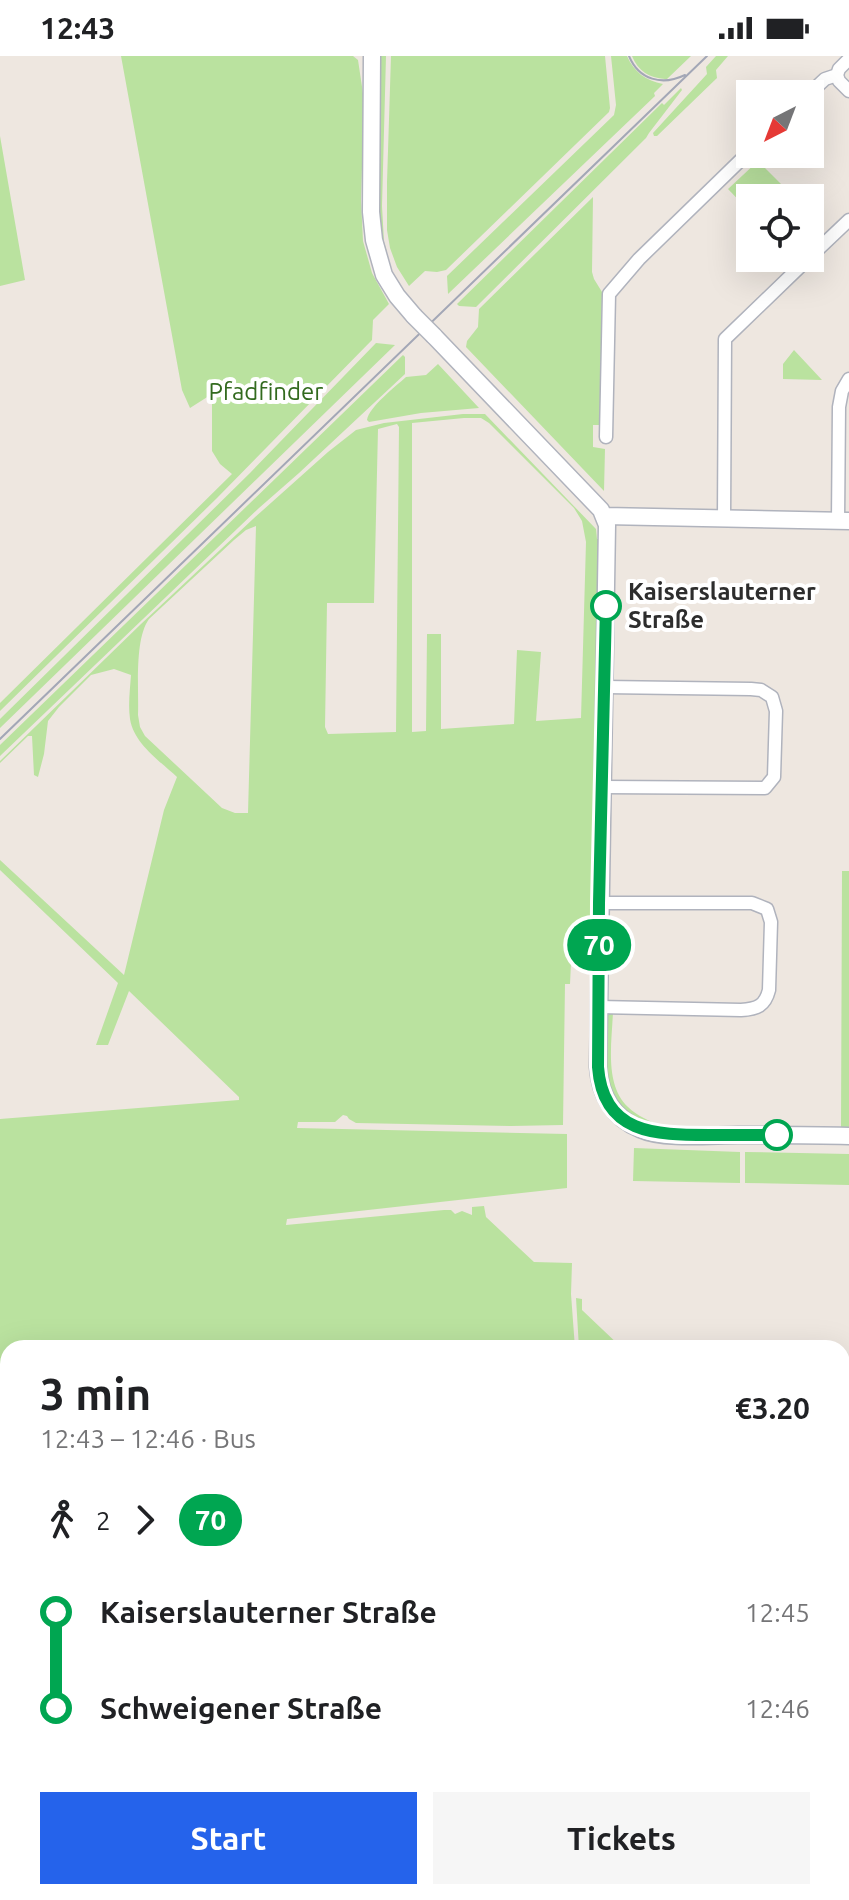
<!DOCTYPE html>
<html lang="en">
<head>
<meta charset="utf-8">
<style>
  :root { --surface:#fff; --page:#f6f6f6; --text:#202124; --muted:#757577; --accent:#2563eb }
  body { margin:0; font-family:Ubuntu,sans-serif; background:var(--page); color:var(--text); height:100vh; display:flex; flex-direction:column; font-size:30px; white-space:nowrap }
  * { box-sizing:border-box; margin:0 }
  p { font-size:26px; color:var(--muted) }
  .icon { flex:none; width:44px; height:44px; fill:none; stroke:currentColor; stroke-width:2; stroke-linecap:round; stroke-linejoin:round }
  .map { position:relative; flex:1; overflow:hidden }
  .panel { position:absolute; left:0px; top:1284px; width:850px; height:560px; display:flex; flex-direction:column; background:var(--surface); border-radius:24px 24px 0 0; box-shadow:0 8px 32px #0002 }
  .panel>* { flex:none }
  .badge { padding:0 16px; border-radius:26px; font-size:28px; line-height:52px }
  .needle { width:52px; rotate:222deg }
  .buttons { position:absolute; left:736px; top:24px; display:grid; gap:16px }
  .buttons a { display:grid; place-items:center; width:88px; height:88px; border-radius:0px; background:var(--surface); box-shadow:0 8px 32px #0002; font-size:40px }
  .map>.badge { position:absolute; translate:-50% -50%; box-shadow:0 0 0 4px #fff }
  .legs { display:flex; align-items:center; gap:12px; height:88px; padding:0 40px; font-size:26px }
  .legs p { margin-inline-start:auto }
  .summary { display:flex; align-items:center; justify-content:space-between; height:136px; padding:0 40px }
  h1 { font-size:44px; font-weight:700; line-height:60px }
  .button { display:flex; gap:16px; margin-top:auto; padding:16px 40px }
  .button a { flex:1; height:92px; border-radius:0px; background:var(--accent); color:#fff; font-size:32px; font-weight:700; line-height:92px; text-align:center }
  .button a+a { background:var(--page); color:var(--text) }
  ul { padding:0 40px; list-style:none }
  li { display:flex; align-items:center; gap:28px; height:96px; font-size:30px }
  li i { display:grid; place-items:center; width:12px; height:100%; margin:0 10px; background:currentColor }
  li i::after { content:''; width:20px; height:20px; margin:-10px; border:6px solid; border-radius:50%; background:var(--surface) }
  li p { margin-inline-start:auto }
  li:first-child i { background:linear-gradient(#0000 50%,currentColor 0) }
  li:last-child i { background:linear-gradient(currentColor 50%,#0000 0) }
  .status { display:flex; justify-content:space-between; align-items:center; height:56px; padding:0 40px; background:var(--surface); direction:ltr }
  .status svg { height:22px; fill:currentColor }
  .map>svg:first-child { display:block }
  .green { fill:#bae29f; fill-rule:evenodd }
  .pitch { fill:#cce99c }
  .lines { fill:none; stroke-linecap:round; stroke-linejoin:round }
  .street-casing { stroke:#b0b3bd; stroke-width:15 }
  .secondary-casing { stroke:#b0b3bd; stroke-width:19 }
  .street { stroke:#fff; stroke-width:12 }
  .secondary { stroke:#fff; stroke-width:16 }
  .tram { stroke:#a3a7b6; stroke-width:2 }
  .rail { stroke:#a3a7b6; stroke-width:3 }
  .secondary-bridge-casing { stroke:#b0b3bd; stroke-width:19; stroke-linecap:butt }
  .secondary-bridge { stroke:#fff; stroke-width:16 }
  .line-1-casing { stroke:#fff; stroke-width:18 }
  .line-1 { stroke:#00a651; stroke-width:12 }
  .stop-1-dot { fill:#fff; stroke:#00a651; stroke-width:4 }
  .labels { text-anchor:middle; stroke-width:8; stroke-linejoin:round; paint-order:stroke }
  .park-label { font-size:24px; fill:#326a1e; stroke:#fff }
  .stop-label { font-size:24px; font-weight:bold; fill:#2d2d2d; stroke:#fff; text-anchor:start }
</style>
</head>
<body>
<div class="status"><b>12:43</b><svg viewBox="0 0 49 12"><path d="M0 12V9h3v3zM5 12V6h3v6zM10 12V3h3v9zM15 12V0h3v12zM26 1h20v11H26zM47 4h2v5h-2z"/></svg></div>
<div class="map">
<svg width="849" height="1844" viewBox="0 0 849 1844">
  <rect width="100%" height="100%" fill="#eee7e0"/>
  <path class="green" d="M 121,0 L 353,0 L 358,4 L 364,44 L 361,144 L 363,185 L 372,217 L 389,248 L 373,264 L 372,284 L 217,442 L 0,655 L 0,647 L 232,418 L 220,408 L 212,395 L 212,338 L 190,352 L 182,334 Z
    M 380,0 L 386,0 L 382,150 L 384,186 L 387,196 L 385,196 L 382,183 L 377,149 Z
    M 391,0 L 605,0 L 610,52 L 609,56 L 446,214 L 437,216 L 425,215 L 409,230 L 397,211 L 390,192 L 387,174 L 387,126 Z
    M 611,0 L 627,0 C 634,16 646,25 663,28 L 654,37 L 655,40 L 448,238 L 447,220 L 614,59 L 616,49 Z
    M 632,0 L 691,0 L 667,23 L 665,23 C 649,22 638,15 632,0 Z
    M 716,0 L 728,0 L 716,14 L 717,22 L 657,80 L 654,80 L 653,77 L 707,18 L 706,11 Z
    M 681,32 L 682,34 L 649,77 L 646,82 L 476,251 L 459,250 L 457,248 L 662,47 L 664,49 Z
    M 0,80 L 25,224 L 0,230 Z
    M 758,105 L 791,138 L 791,142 L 750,142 L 750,156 L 728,133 Z
    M 593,141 L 592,216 L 594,223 L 602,236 L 600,369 L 593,369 L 593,391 L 605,393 L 604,435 L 466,291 L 467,285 L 478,271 L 479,253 Z
    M 376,287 L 395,289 L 0,672 L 0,663 L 250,417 Z
    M 794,294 L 822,324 L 783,323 L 783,308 Z
    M 403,299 L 405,301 L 405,318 L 299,417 L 259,452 L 0,700 L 0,689 Z
    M 438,308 L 479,352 L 421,357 L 369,366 L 367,364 C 369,351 395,331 406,321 L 426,319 Z
    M 463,358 L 485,358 L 596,473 L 597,483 L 599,483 L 596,567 L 600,568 L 594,883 L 592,885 L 585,886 L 584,892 L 571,907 L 570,928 L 565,928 L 563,1069 L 511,1070 L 356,1067 L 349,1063 L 347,1060 L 343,1059 L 335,1066 L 298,1066 L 297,1072 L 567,1078 L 567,1132 L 287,1163 L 286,1169 L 444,1154 L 451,1154 L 455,1158 L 462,1155 L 472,1159 L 472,1151 L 484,1150 L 486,1161 L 534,1206 L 572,1207 L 571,1238 L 575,1292 L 8,1292 L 8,1444 L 0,1447 L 0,1063 L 239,1044 L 239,1041 L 129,935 L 108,989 L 96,989 L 118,927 L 0,814 L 0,804 L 124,919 L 164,754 L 177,721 C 160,705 134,688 130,663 C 128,649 130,633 131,619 L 114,613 L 91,619 L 59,651 L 48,665 L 44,698 L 38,721 L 34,719 L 32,680 L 28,680 L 0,707 L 0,705 L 141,568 L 253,463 L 328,396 L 356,374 L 384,367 ZM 464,362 L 481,362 L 489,367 L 574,452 L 582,465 L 586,486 L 581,662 L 536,665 L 541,596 L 517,594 L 514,668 L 441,673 L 441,578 L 427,578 L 426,675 L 412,676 L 412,367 ZM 397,368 L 399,371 L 396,676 L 328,678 L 325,671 L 327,547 L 374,547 L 378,373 ZM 256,470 L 248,757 L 235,757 L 222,752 L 145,680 L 140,671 L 138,659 C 139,633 134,584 149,563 L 234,484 L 246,474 Z
    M 842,815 L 849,815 L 849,1071 L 841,1071 Z
    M 613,955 C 612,986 604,1028 628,1051 C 637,1060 650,1065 661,1070 L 634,1065 L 605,1034 L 603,963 Z
    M 634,1092 L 740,1096 L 740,1127 L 633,1125 Z
    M 745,1096 L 849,1098 L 849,1129 L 745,1127 Z
    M 576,1242 L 582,1243 L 582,1254 L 622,1292 L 579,1292 Z"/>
  <path class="pitch" d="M 842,1686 L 849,1693 L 849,1844 L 625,1844 L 625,1836 L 842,1836 Z"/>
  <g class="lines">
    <g class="street-casing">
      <path id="street" d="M 837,19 L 839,25 L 849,35
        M 809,38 L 825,23 L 837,19 L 839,13 L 849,3
        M 810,201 L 849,164
        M 606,381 L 609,238 L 639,203 L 750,95
        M 724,463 L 725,283 L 809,202
        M 838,465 L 839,351 L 842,335 L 849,323
        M 603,731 L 765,732 L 774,721 L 776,655 L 772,641 L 761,634 L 751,633 L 605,631
        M 599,951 L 741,954 C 757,953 765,950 769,934 L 771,866 L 767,853 L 752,847 L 599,847
        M 0,1651 L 8,1651
        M 109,1836 L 109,1844
        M 217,1836 L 217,1844
        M 323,1844 L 324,1836
        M 609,1844 L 609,1836"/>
    </g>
    <g class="secondary-casing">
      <path id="secondary" d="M 372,0 L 371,156 L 374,184 L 384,219 L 397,240 L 414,260
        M 434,280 L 601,454 L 607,469 L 598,1011 C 600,1039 613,1062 640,1073 C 664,1084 711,1079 738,1079 C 775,1079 812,1079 849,1080
        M 605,460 L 849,465"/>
    </g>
    <use href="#street" class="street"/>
    <use href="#secondary" class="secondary"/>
    <path class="tram" d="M 629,0 C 639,24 662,30 685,19
      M 0,683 L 707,0"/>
    <path class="rail" d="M 0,1509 L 8,1509
      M 842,1526 L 849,1527"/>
    <g class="secondary-bridge-casing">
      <path id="secondary-bridge" d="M 414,260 L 434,280"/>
    </g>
    <use href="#secondary-bridge" class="secondary-bridge"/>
  </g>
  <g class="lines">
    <g class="line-1-casing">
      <path id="line-1" d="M 606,550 L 599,847 L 598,1011 C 603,1078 655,1079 709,1079 C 732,1079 755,1079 777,1079"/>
    </g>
    <use href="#line-1" class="line-1"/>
  </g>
  <g class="stop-1-dot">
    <circle cx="606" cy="550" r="14"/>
    <circle cx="777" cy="1079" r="14"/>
  </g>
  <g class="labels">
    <g class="park-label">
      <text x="266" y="344">Pfadfinder</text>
    </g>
    <g class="stop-label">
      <text x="628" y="544">Kaiserslauterner<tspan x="628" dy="28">Straße</tspan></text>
    </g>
  </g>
</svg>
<div class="buttons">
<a><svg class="needle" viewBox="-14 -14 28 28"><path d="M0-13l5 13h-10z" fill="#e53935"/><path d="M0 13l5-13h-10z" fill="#757577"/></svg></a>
<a><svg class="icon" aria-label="locate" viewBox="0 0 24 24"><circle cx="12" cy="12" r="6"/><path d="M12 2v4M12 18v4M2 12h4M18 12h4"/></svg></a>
</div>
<b class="badge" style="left:599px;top:889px;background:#00a651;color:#fff">70</b>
<section class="panel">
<div class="summary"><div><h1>3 min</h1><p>12:43 – 12:46 · Bus</p></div><b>€3.20</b></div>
<div class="legs"><svg class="icon" aria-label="walk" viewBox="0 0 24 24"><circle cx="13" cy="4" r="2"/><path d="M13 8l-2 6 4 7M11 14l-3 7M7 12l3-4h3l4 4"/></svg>2<svg class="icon" aria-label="forward" viewBox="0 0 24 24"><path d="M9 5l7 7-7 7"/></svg><b class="badge" style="background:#00a651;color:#fff">70</b></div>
<ul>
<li><i style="color:#00a651"></i><b>Kaiserslauterner Straße</b><p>12:45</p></li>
<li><i style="color:#00a651"></i><b>Schweigener Straße</b><p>12:46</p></li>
</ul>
<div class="button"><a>Start</a><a>Tickets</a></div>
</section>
</div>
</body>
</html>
